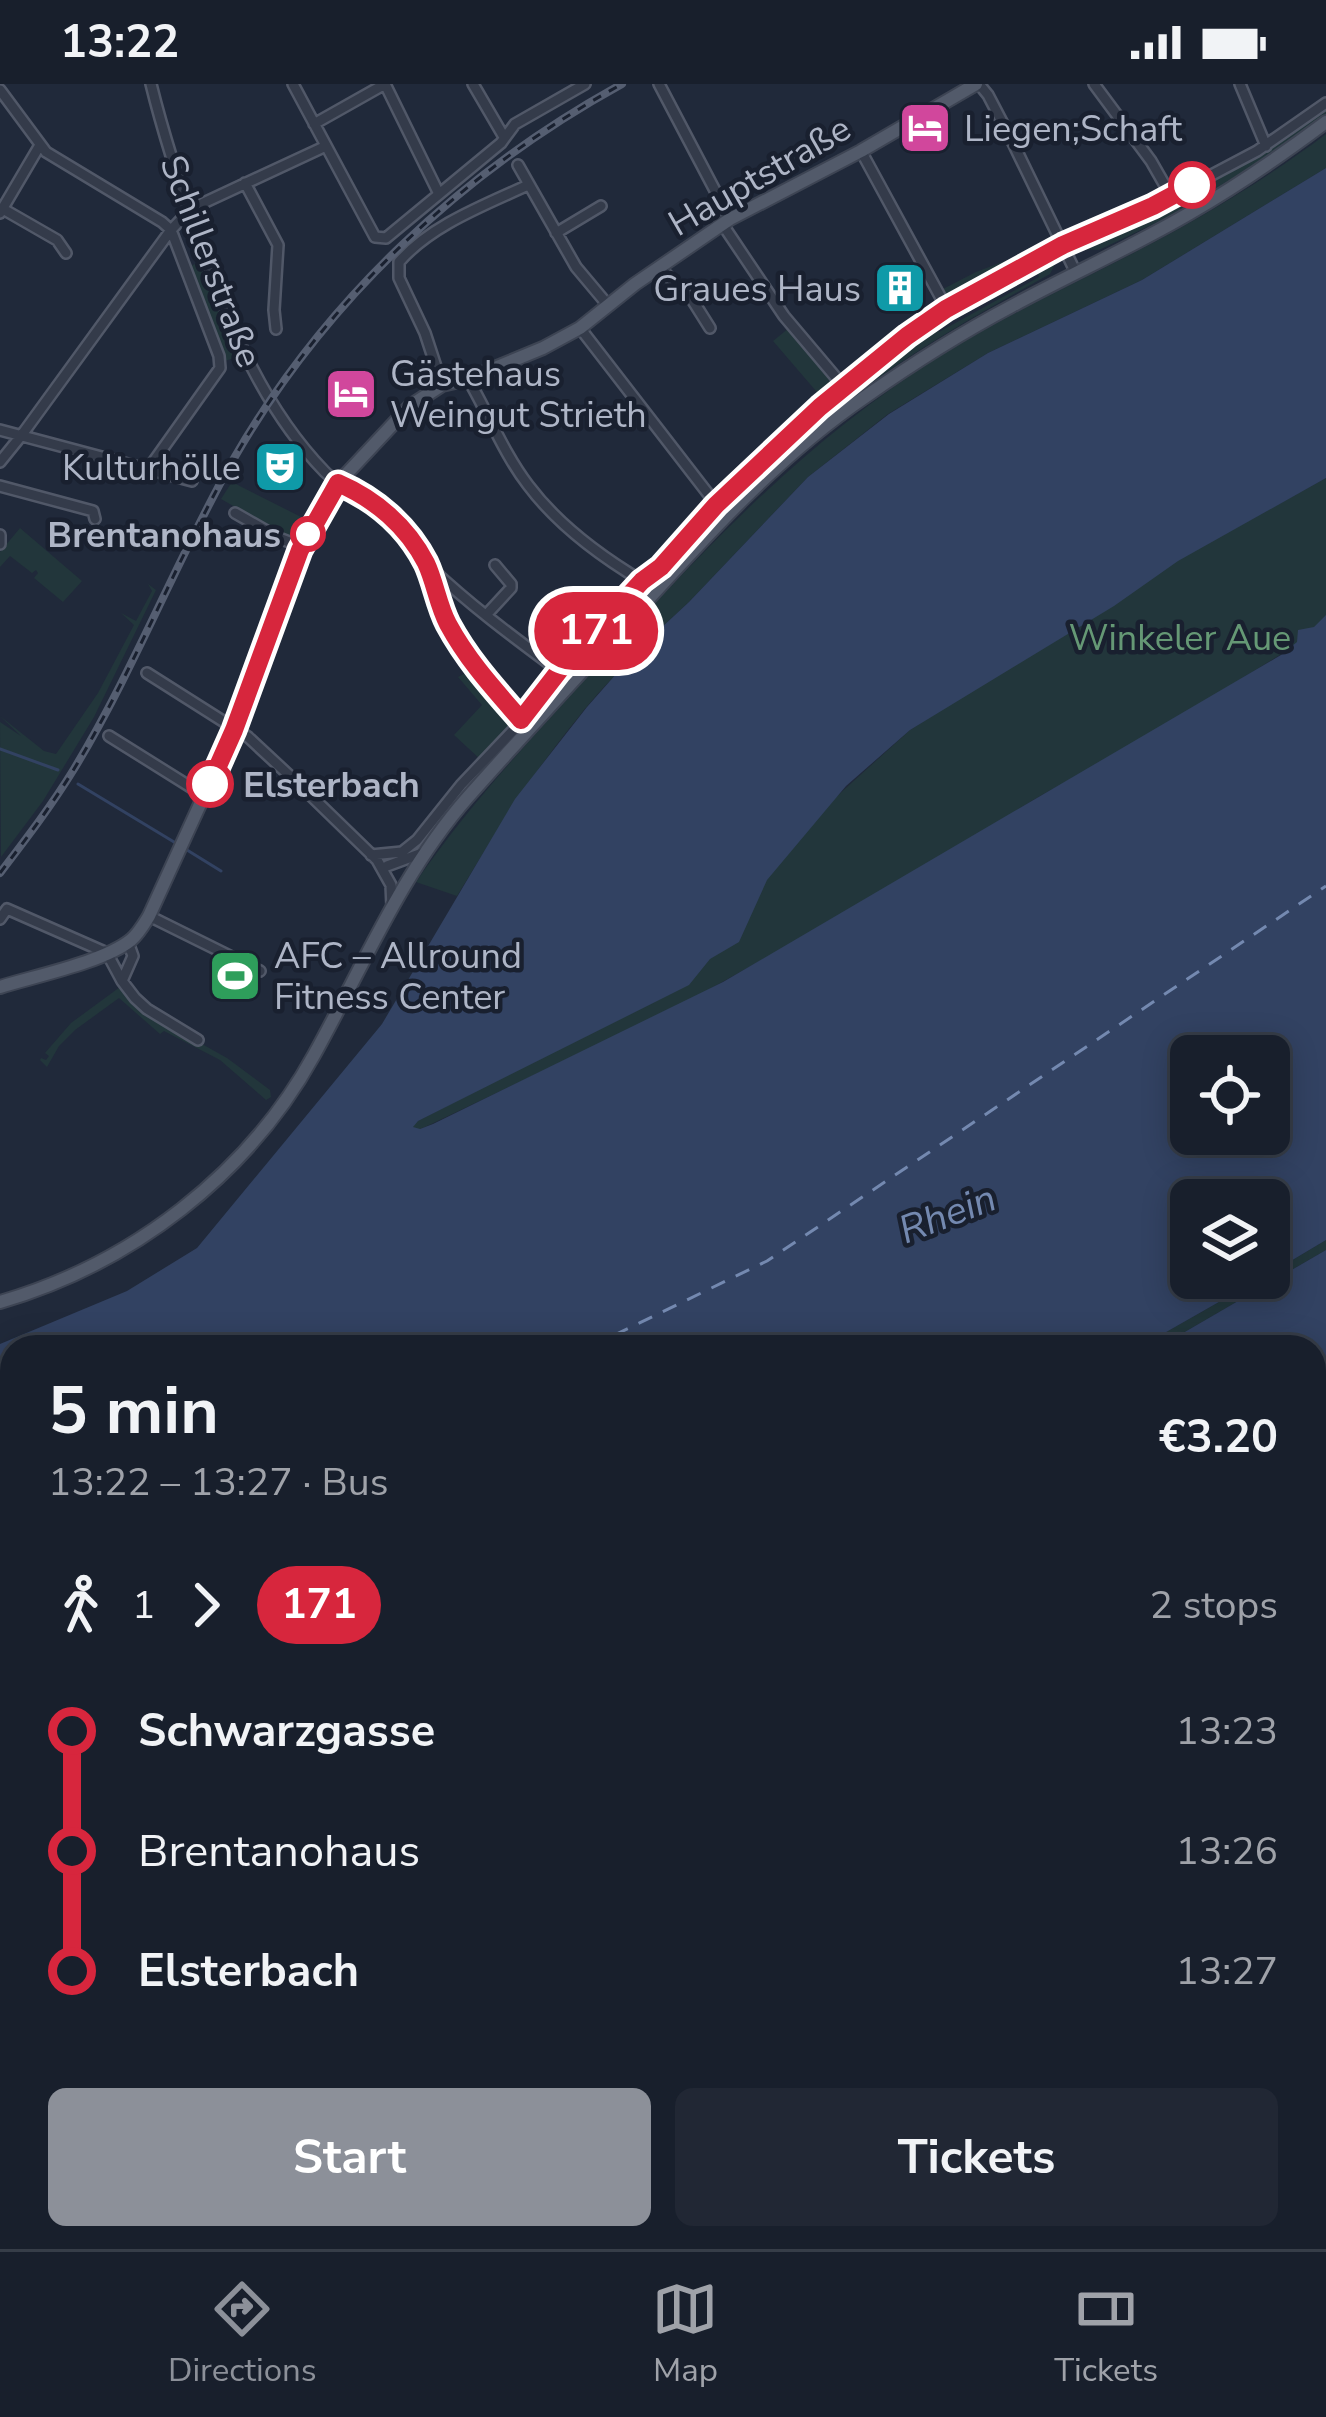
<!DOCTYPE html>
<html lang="en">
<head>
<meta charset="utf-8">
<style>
  :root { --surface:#181f2c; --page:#212734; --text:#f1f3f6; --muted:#9fa2a9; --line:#363d48; --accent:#8c9099 }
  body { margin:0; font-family:"Nunito Sans",sans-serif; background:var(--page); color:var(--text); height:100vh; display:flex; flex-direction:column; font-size:45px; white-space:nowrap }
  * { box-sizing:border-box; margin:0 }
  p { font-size:39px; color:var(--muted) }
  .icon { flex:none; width:66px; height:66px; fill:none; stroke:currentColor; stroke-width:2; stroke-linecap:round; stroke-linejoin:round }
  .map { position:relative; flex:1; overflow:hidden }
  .drawer { position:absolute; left:0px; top:1251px; width:1326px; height:915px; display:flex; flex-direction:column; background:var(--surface); border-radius:36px 36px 0 0; box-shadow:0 6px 30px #0003,0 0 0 3px var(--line) }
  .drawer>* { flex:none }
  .badge { padding:0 24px; border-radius:39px; font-size:42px; line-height:78px }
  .buttons { position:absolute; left:1170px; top:951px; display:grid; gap:24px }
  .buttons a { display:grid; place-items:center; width:120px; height:120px; border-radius:18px; background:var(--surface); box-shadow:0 6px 30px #0003,0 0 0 3px var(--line); font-size:60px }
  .map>.badge { position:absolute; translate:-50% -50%; box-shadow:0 0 0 6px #fff }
  .legs { display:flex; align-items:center; gap:18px; height:132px; padding:0 48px; font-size:39px }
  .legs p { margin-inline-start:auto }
  .head { display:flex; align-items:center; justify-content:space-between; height:204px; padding:0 48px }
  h1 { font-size:66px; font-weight:700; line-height:90px }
  .cta { display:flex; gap:24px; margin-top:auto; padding:24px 48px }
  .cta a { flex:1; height:138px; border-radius:18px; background:var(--accent); color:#fff; font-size:48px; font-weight:700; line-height:138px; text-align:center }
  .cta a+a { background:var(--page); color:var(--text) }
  ul { padding:0 48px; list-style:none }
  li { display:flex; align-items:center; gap:42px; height:120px; font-size:45px }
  li i { display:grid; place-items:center; width:18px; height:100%; margin:0 15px; background:currentColor }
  li i::after { content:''; width:30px; height:30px; margin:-15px; border:9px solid; border-radius:50%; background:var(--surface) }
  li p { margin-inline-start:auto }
  li:first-child i { background:linear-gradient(#0000 50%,currentColor 0) }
  li:last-child i { background:linear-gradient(currentColor 50%,#0000 0) }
  .status { display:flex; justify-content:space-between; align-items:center; height:84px; padding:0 60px; background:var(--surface); direction:ltr }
  .status svg { height:33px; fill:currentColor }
  .menu { display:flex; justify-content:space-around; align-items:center; height:168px; border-top:3px solid var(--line); background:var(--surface); font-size:33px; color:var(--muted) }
  .menu a { display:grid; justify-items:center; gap:6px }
  .menu .on { color:var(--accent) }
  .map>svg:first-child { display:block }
  .green { fill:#22363b }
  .water { fill:#324262; fill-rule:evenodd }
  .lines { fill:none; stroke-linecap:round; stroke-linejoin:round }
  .stream { stroke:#324262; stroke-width:3 }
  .ferry { stroke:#7489b0; stroke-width:3; stroke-dasharray:15 12; stroke-linecap:butt }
  .minor-casing { stroke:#515868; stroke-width:14 }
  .major-casing { stroke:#3d4453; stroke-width:16 }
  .minor { stroke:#343b4a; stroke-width:9 }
  .major { stroke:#525a6a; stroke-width:12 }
  .rail-casing { stroke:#555e71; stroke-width:8 }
  .rail { stroke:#19202f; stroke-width:3; stroke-dasharray:9; stroke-linecap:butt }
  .line-1-casing { stroke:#fff; stroke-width:27 }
  .line-1 { stroke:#d7263d; stroke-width:18 }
  .stop-1-dot { fill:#fff; stroke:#d7263d; stroke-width:6 }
  .labels { text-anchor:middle; stroke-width:9; stroke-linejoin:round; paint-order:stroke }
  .poi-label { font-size:36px; fill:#aeb5c6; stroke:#19202f; text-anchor:start }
  .street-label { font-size:36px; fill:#aeb5c6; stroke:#19202f }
  .stop-label { font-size:36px; font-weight:bold; fill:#aeb5c6; stroke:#19202f; text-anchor:end }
  .park-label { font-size:36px; fill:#659875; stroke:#19202f }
  .water-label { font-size:39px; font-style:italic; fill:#7489b0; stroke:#19202f }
</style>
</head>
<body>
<div class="status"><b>13:22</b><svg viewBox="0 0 49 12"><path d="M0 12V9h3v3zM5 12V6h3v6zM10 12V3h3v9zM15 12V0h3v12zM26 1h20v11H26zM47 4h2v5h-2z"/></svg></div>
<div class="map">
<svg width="1326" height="2165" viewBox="0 0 1326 2165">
  <rect width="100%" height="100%" fill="#20293a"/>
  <path class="green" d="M 1326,23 L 1326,30 L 1246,86 L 1170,132 L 1099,166 L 1080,165 L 1078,158 L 1087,153 L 1095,157 L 1160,130 L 1160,123 L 1273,62 Z
    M 1326,50 L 1326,84 L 1142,196 L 988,269 L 888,330 L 808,393 L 689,518 L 633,570 L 633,577 C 607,596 588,621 568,646 C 526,699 492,754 457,812 L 416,798 C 468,722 530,656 591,589 C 699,470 803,358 940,272 C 1004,232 1074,200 1141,165 C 1205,132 1269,93 1326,50 Z
    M 1054,151 L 1058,160 L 949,216 L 943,205 L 976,188 L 1042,163 L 1046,155 Z
    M 1047,173 L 1058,174 L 1050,190 C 994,221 937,253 884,290 C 798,350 722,422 652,501 L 650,498 L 719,421 L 825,326 L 869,291 L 869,287 L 900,267 L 932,239 L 939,248 L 1039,193 L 1037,188 L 1044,183 L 1041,177 Z
    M 199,178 L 237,273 L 225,277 L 189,183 Z
    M 789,244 L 836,301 L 822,314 L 773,257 Z
    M 1326,394 L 1326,539 L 1307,554 L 1152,650 L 1040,712 L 866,818 L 679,922 L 406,1052 L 402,1045 L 604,941 L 771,772 L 910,646 L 1161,485 Z
    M 232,398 L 305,435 L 294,456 L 221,415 Z
    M 20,444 L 82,497 L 63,518 L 34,494 L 38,489 L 36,486 L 32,489 L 10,472 L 0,483 L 0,468 Z
    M 148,500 L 156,506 L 94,633 L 43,717 L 1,773 L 0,638 L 21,652 L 0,632 L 44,667 L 56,670 L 98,609 L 134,541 L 121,529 L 136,537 L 152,507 Z
    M 471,586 L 516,639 L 481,676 L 454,651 L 482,621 L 458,593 Z
    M 120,903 L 145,928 L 227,974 L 270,1006 L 271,1013 L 266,1016 L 220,976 L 164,947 L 160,950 L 119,914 L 75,946 L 59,962 L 47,983 L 40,976 L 41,974 L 46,976 L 49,972 L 45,969 L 71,939 Z
    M 1326,1156 L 1326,1166 L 1159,1263 L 1140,1263 L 1261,1194 L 1269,1194 L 1269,1190 Z
    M 1326,1461 L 1326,1837 L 1314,1855 L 1314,1471 Z
    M 1326,1847 L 1326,1964 L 1314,1977 L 1314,1862 Z
    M 12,1890 L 12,2154 L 1144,2154 L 1132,2165 L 0,2165 L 0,1895 Z
    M 1326,1971 L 1326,2136 L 1314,2121 L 1314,1984 Z"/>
  <path class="water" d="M 1326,84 L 1326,394 L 1178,477 L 1114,522 L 910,646 L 846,702 L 767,796 L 739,858 L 710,875 L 689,901 L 418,1037 L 413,1043 L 420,1045 L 433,1040 L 723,898 L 1281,571 L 1297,558 L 1298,546 L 1314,543 L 1326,531 L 1326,1156 L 1269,1190 L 1269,1116 L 1191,1116 L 1191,1194 L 1261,1194 L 1140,1263 L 12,1263 L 12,1890 L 0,1895 L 0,1260 L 127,1207 L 197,1164 L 382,940 L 515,715 L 587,623 L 617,589 L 633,577 L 633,570 L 689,518 L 808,393 L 889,330 L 988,269 L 1142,196 ZM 1269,972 L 1269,1050 L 1191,1050 L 1191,972 Z
    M 1326,1166 L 1326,1461 L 1314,1471 L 1314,1263 L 1159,1263 Z
    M 107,2154 L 390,2154 L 378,2165 L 94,2165 Z"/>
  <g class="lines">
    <path class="stream" d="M 0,665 L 58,686
      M 78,700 L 179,761
      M 187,766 L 221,787"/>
    <path class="ferry" d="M 590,1263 L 767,1177 L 1326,802
      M 0,1550 L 12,1545"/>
    <g class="minor-casing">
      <path id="minor" d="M 151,0 C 165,57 183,111 202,166 C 232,246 264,325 325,388 C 344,407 372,414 392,434 C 407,449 416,470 431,484 C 471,522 516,555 559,587
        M 293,0 L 375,153 L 386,154 L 501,59 L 515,40 L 585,0
        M 385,0 L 439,110
        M 473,0 L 504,53
        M 659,0 L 730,135
        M 979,0 L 988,11 L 1011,55 L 1076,189
        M 1094,0 L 1151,77 L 1171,112
        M 1240,0 L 1266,62
        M 0,6 L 46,68 L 162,138 L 171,146 L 219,272 L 220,284 L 149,384
        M 314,40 L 385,0
        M 861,67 L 947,225
        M 518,81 L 576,183 L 607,220
        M 245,99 L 278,161 L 274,226 L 276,245
        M 3,125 L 57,156 L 66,169
        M 0,129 L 40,61
        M 723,141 L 784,232 L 844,303
        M 556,149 L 601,122
        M 659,183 L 693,217 L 710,244
        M 580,244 L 716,420
        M 468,295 C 488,329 504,370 528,401 C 558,441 600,472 642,497
        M 442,301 L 425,249 L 399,194 L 399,178 C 431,141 485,121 528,101
        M 0,346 L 192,397
        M 0,378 L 21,352 L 171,146 L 189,127 L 197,122 L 326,62
        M 0,402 L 93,427 L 95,435
        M 235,429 L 279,454 L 302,463
        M 0,451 L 0,460
        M 428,484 C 446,551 476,586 521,636
        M 487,530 L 511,504 L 511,500 L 495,481
        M 147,589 L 248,653 L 306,707 L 377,776 L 391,801 L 392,823
        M 109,652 L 205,712
        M 371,771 L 402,768 L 417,756 L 461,701 L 519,640 L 559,587 L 642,497 L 661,483 L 716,420 L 821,323 L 907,252 L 947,225 L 1062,161 L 1153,122 L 1257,67 L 1326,19
        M 387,782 L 425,768
        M 149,832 L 260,887
        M 0,835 L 7,825 L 107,869 L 122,897 L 135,914 L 147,925 L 198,956
        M 122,897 L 133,872 L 128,858"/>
    </g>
    <g class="major-casing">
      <path id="major" d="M 0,903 C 35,892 104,878 131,856 C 139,849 144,840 149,832 L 234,646 L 282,511 L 307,451 L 338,399 L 410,322 L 442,301 L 468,295 L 543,264 L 580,244 L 635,200 L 730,135 L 861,67 L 976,0
        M 0,1218 C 131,1180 248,1091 314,971 C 363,883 401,789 468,713 C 522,652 578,592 634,531 C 705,453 777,373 865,313 C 912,280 961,249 1012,222 C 1071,190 1132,163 1190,129 C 1237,102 1282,71 1326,38"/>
    </g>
    <use href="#minor" class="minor"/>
    <use href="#major" class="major"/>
    <g class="rail-casing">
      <path id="rail" d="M 0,789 C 26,755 52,721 74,685 C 134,586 176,477 233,376 C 324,217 462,88 622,0"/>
    </g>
    <use href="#rail" class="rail"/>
  </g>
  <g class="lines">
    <g class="line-1-casing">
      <path id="line-1" d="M 210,700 L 234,646 L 300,466 L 338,399 C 375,415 407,442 426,479 C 435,498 438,521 448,540 C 468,577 494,605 521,636 L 559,587 L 642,497 L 661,483 L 716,421 L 820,323 L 907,252 L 946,225 L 1063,161 L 1153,122 L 1192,101"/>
    </g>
    <use href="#line-1" class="line-1"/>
  </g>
  <defs>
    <g id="hotel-square" transform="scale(2.7)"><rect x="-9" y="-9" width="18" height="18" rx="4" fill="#d1479c" stroke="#19202f"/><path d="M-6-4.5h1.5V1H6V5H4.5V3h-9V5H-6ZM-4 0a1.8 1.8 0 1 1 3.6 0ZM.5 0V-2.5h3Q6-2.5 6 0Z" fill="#fff"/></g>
    <g id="building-square" transform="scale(2.7)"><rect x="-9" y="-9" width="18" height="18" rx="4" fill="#0f9aa8" stroke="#19202f"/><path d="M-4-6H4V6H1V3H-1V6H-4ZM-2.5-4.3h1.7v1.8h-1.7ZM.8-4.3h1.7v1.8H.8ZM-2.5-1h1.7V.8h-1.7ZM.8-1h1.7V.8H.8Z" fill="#fff"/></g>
    <g id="theatre-square" transform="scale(2.7)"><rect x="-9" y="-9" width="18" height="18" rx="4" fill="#0f9aa8" stroke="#19202f"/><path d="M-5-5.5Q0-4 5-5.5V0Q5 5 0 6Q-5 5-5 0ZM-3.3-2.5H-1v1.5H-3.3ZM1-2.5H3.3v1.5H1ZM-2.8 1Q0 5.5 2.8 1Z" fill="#fff"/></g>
    <g id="stadium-square" transform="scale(2.7)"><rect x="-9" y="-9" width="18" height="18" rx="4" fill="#2e9e5b" stroke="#19202f"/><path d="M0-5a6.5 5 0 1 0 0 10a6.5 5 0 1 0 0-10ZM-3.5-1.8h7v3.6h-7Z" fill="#fff"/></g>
  </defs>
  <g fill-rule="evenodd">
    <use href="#hotel-square" x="925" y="44"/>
    <use href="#building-square" x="900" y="204"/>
    <use href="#hotel-square" x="351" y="310"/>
    <use href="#theatre-square" x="280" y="383"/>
    <use href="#stadium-square" x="235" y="892"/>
  </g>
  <g class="stop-1-dot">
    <circle cx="1192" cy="101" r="21"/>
    <circle cx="308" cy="450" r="15"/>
    <circle cx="210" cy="700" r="21"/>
  </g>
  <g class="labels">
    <g class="poi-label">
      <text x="964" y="57">Liegen;Schaft</text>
      <text x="861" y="217" text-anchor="end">Graues Haus</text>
      <text x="390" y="302">Gästehaus<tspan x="390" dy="41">Weingut Strieth</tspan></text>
      <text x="241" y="396" text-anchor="end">Kulturhölle</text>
      <text x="274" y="884">AFC – Allround<tspan x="274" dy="41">Fitness Center</tspan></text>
    </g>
    <g class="street-label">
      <text transform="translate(759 91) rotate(-30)" y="13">Hauptstraße</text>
      <text transform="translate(212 177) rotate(69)" y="13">Schillerstraße</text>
    </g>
    <g class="stop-label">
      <text x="281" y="463">Brentanohaus</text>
      <text x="243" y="713" text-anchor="start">Elsterbach</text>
    </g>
    <g class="park-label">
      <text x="1180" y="566">Winkeler Aue</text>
    </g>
    <g class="water-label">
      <text transform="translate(947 1129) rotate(-21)" y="14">Rhein</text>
    </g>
  </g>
</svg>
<div class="buttons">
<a><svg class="icon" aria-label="locate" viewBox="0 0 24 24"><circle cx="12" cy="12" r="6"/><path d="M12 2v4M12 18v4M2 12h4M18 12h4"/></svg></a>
<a><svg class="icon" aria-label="layers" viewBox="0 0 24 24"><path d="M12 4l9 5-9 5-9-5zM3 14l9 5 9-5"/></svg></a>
</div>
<b class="badge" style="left:596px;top:547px;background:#d7263d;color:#fff">171</b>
<section class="drawer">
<div class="head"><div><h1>5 min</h1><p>13:22 – 13:27 · Bus</p></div><b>€3.20</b></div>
<div class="legs"><svg class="icon" aria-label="walk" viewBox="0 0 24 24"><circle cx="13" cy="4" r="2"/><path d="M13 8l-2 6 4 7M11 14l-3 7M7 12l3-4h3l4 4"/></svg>1<svg class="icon" aria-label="forward" viewBox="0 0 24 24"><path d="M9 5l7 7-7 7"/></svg><b class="badge" style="background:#d7263d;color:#fff">171</b><p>2 stops</p></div>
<ul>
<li><i style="color:#d7263d"></i><b>Schwarzgasse</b><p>13:23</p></li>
<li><i style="color:#d7263d"></i><span>Brentanohaus</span><p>13:26</p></li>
<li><i style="color:#d7263d"></i><b>Elsterbach</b><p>13:27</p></li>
</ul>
<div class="cta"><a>Start</a><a>Tickets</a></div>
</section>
</div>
<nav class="menu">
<a class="on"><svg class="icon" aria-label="directions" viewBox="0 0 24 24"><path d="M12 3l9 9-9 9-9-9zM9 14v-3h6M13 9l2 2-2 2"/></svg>Directions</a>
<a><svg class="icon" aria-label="map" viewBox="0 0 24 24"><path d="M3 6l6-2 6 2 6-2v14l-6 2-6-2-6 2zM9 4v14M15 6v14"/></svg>Map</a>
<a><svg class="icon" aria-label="tickets" viewBox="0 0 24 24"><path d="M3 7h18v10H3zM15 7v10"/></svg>Tickets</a>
</nav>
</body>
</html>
